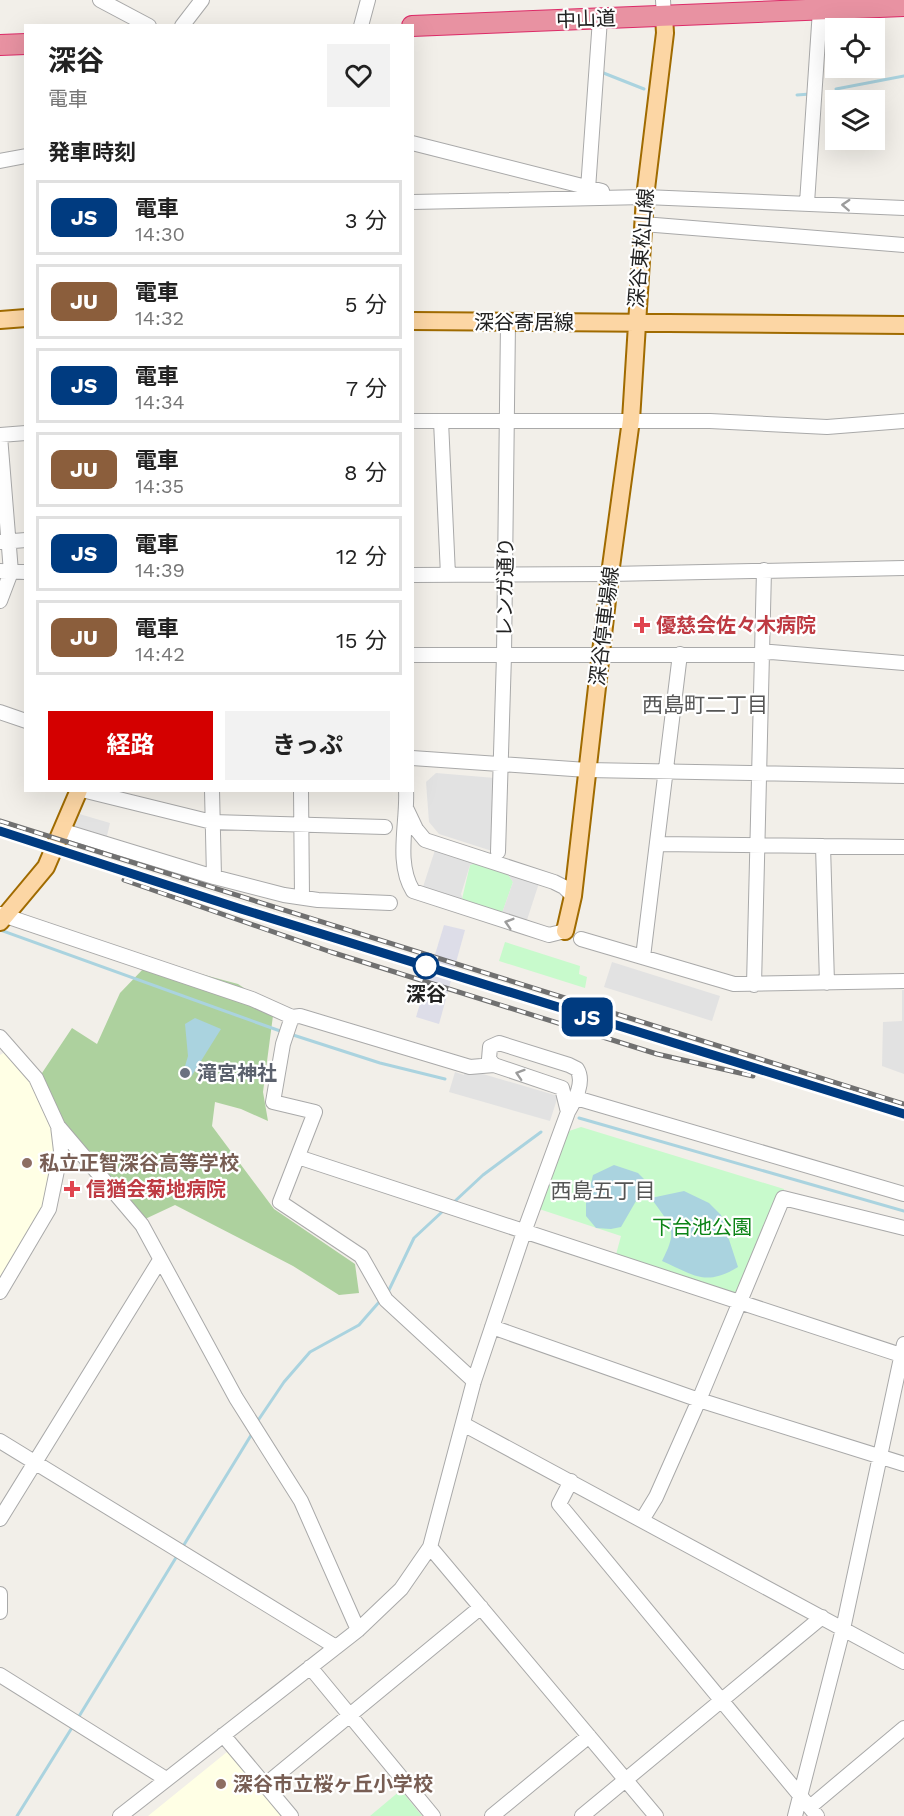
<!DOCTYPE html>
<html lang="ja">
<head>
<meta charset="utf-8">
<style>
  :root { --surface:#fff; --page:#f2f2f2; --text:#222; --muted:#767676; --line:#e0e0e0; --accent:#d40000 }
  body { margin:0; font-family:"Work Sans","Noto Sans JP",sans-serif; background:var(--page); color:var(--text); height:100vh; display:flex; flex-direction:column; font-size:22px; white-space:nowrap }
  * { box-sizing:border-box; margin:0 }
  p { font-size:20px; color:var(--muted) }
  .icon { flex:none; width:33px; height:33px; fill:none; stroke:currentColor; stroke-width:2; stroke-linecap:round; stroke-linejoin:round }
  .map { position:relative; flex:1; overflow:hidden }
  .sheet { position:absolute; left:24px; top:24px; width:390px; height:768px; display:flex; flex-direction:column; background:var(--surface); border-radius:0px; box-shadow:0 6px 24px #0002 }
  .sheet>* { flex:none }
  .badge { padding:0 12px; border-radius:9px; font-size:21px; line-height:39px }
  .buttons { position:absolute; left:825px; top:18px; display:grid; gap:12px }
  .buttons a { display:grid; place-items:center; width:60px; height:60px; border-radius:0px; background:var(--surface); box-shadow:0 6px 24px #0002; font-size:30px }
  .map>.badge { position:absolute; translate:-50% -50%; box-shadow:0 0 0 3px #fff }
  h2 { padding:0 24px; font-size:22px; line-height:54px }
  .round { display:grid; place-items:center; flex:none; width:63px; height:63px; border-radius:0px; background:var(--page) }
  .summary { display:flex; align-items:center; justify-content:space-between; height:102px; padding:0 24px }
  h1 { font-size:28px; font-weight:700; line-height:45px }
  .action { display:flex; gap:12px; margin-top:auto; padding:12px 24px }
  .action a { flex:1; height:69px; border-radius:0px; background:var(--accent); color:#fff; font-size:24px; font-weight:700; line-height:69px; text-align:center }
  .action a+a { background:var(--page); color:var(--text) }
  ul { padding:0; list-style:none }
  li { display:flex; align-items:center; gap:18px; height:75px; margin:0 12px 9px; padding:0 12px; border:3px solid var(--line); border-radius:0px }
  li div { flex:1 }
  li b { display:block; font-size:22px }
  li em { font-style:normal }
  li .badge { min-width:66px; font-weight:700; text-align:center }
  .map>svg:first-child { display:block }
  .education { fill:#ffffe5 }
  .forest { fill:#add19e }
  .park { fill:#c8facc }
  .parking { fill:#e2e2e2 }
  .plaza { fill:#dddde8 }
  .water { fill:#aad3df }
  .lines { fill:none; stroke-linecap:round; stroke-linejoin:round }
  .stream { stroke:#aad3df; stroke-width:3 }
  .minor-casing { stroke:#a9a9a9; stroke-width:16 }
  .major-casing { stroke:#a06b00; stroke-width:20 }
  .highway-casing { stroke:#dc2a67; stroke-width:22 }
  .minor { stroke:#fff; stroke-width:14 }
  .major { stroke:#fcd6a4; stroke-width:16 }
  .highway { stroke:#e892a2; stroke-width:20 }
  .rail-casing { stroke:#707070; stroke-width:5 }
  .rail { stroke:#fff; stroke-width:3; stroke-dasharray:9; stroke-linecap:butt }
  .oneway { stroke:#9c9c9c }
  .line-casing { stroke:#fff; stroke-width:14 }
  .line { stroke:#003b80; stroke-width:9 }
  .health-dot { fill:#e0444e; stroke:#fff; stroke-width:2 }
  .stop-dot { fill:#fff; stroke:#003b80; stroke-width:3 }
  .worship-dot { fill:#6b7280; stroke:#fff; stroke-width:2 }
  .education-dot { fill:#8d6e63; stroke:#fff; stroke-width:2 }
  .labels { text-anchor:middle; stroke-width:4.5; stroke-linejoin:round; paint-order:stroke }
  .street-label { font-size:20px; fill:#222; stroke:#fff }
  .health-label { font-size:20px; font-weight:bold; fill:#be3a42; stroke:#fff; text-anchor:start }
  .stop-label { font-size:20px; font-weight:bold; fill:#222; stroke:#fff }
  .worship-label { font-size:20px; font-weight:bold; fill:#5b616d; stroke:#fff; text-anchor:start }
  .education-label { font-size:20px; font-weight:bold; fill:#785e54; stroke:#fff; text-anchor:start }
  .park-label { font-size:20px; fill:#0c8416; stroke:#fff }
  .neighbourhood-label { font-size:21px; fill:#555; stroke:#fff }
</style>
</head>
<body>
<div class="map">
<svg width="904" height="1816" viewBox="0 0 904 1816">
  <rect width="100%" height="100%" fill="#f2efe9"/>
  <path class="education" d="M 7,1051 L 26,1074 L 51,1117 L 56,1150 L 46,1208 L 0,1285 L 0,1055 Z
    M 227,1752 L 282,1816 L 148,1816 Z"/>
  <path class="forest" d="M 171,966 L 238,984 L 274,1008 L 263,1092 L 268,1121 L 241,1109 L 215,1102 L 212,1126 L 274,1209 L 355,1264 L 359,1293 L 339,1295 L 293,1266 L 175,1205 L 143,1220 L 125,1192 L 59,1120 L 40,1076 L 72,1028 L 97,1044 L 120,993 L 145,967 Z"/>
  <path class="park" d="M 476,863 L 507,873 L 513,882 L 501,916 L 464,903 L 462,899 L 470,865 Z
    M 505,942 L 580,966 L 579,974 L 587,977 L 585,988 L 499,961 Z
    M 581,1127 L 784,1189 L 781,1203 L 738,1303 L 614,1262 L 621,1236 L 533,1207 L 560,1134 Z
    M 401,1790 L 422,1816 L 370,1816 Z"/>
  <path class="parking" d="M 436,773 L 495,778 L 492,851 L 439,834 L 429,822 L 426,782 Z
    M 76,813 L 110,823 L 106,840 L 71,829 Z
    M 435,850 L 476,863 L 470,865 L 461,894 L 464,903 L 422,890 Z
    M 507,873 L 539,883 L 526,923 L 501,916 L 513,882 Z
    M 612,962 L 720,996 L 712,1021 L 604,987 Z
    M 902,990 L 904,990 L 904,1074 L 882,1066 L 883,1022 L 902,1021 Z
    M 466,1069 L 558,1096 L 550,1121 L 449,1092 L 455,1072 L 464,1075 Z"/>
  <path class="plaza" d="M 444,925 L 465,930 L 439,1024 L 416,1017 Z"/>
  <path class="water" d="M 195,1018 L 221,1029 L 191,1077 L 186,1077 L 183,1073 L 188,1056 L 185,1024 Z
    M 614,1165 L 638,1173 L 647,1182 L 621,1227 L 611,1229 L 596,1228 L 586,1216 L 586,1203 L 593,1175 Z
    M 684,1191 L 709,1203 L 721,1215 L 738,1267 C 705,1287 694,1275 662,1261 C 679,1228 671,1227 651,1198 Z"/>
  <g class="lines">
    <path class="stream" d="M 601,72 L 644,89
      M 836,89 L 904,76
      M 797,95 L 810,94
      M 0,930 L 283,1032
      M 290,1034 L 380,1063 L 445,1079
      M 579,1118 L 904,1211
      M 454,1202 L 483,1175 L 541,1132
      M 388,1292 L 414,1238 L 443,1211
      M 257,1422 L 284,1382 L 310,1352 L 359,1325 L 380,1301
      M 182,1548 L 253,1432
      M 78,1718 L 177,1556
      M 17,1816 L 73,1726"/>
    <g class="minor-casing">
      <path id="minor" d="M 100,0 L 149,26
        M 663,0 L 664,16
        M 182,26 L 202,0
        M 361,26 L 368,0
        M 412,143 L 602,191
        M 0,161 L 26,156
        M 588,189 L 600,19
        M 412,202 L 645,197 L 904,208
        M 807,203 L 820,10
        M 643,224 L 904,245
        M 412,421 L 710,421 L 827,427 L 904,421
        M 441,421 L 448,575
        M 0,435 L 26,433
        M 0,436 L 11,572 L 0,601
        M 1,542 L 26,540
        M 0,571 L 26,572
        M 412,575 L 610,574 L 904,568
        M 412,655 L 755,655 L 771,652 L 904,663
        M 0,712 L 26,721
        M 412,758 L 587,770 L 904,776
        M 82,790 L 212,822 L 385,827
        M 212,790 L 214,877 L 284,895 L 318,900 L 390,903
        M 301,790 L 302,897
        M 406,790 C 408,822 395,862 413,891 L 549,935 L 565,931
        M 407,810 L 416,829 L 425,840 L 554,882 L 564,887 L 573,896
        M 70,833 L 214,877
        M 657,844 L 904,847
        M 823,846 L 827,983
        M 498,852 L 504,655 L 508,322
        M 0,914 L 252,999 L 292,1017 L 300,1016 L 470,1067 L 494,1065
        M 581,939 L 734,984 L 904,981
        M 643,957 L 680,654
        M 754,985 L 764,570
        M 292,1017 L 283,1044 L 273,1102 L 315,1112 L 280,1202 L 361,1256 L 386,1300 L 474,1381
        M 0,1037 L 36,1078 L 58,1126 L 61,1151 L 49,1209 L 0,1292
        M 576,1098 L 904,1194
        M 58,1126 L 142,1225 L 236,1398 L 301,1501 L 358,1630
        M 298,1157 L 904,1356
        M 492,1327 L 699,1400 L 904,1464
        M 463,1424 L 904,1662
        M 0,1441 L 336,1647
        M 571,1481 L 559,1504 L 817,1816
        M 0,1519 L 160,1260
        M 642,1520 L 656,1497 L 699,1400 L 783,1198 L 904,1228
        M 430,1547 L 656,1816
        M 0,1594 L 0,1612
        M 310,1667 L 433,1816
        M 0,1675 L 166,1779
        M 223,1735 L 291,1816
        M 265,1785 L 481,1607
        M 810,1807 L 904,1728
        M 120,1816 L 358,1630 L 401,1589 L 430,1547 L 474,1381 L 524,1232 L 568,1112 C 575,1100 585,1082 577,1069 L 569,1065 L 499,1043 L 490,1047 L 489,1059 L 494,1065 L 562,1088 L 568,1112
        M 492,1816 L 589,1736
        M 582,1816 L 822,1617
        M 795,1816 L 843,1629 L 904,1344"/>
    </g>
    <g class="major-casing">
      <path id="major" d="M 0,320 L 26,318
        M 412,321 L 904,325
        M 0,922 L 46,867 L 79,790
        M 565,931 L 573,896 L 610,574 L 631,420 L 645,197 L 665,33 L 664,16"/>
    </g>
    <g class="highway-casing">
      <path id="highway" d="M 412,26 L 904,6
        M 0,45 L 26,44"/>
    </g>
    <use href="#minor" class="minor"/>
    <use href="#major" class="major"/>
    <use href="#highway" class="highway"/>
    <g class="rail-casing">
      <path id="rail" d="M 0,821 L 904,1104
        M 0,831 L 241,909 L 904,1114
        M 124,880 L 331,952 L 657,1054 L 753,1076"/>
    </g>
    <use href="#rail" class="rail"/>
  </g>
  <defs><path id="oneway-chevron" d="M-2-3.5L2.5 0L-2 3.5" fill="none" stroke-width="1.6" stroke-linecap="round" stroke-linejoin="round" transform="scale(1.5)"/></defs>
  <g class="oneway">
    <use href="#oneway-chevron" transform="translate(846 205) rotate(-177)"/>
    <use href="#oneway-chevron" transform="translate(509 923) rotate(-163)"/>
    <use href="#oneway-chevron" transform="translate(520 1074) rotate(-162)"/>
  </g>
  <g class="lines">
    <g class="line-casing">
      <path id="line" d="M 0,831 L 241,909 L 904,1114"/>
    </g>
    <use href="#line" class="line"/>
  </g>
  <g class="health-dot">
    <path d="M639 616h6v6h6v6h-6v6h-6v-6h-6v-6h6z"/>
    <path d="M69 1180h6v6h6v6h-6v6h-6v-6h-6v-6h6z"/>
  </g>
  <circle class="stop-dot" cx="426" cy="966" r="12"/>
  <circle class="worship-dot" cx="185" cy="1073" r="6"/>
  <g class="education-dot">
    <circle cx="27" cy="1163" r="6"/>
    <circle cx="221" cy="1784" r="6"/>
  </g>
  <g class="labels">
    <g class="street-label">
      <text transform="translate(586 19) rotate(-2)" y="7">中山道</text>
      <text transform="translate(641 248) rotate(-85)" y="7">深谷東松山線</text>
      <text x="524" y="329">深谷寄居線</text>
      <text transform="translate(505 587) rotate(-89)" y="7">レンガ通り</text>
      <text transform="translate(604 626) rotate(-83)" y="7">深谷停車場線</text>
    </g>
    <g class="health-label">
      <text x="656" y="632">優慈会佐々木病院</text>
      <text x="86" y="1196">信猶会菊地病院</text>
    </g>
    <g class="stop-label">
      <text x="426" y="1001">深谷</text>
    </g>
    <g class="worship-label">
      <text x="197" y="1080">滝宮神社</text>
    </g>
    <g class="education-label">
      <text x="39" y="1170">私立正智深谷高等学校</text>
      <text x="233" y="1791">深谷市立桜ヶ丘小学校</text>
    </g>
    <g class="park-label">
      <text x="702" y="1234">下台池公園</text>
    </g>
    <g class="neighbourhood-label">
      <text x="705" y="712">西島町二丁目</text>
      <text x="603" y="1198">西島五丁目</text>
    </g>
  </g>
</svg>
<div class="buttons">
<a><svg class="icon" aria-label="locate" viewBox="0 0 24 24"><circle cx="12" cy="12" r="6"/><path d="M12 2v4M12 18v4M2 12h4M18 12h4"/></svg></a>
<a><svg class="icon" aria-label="layers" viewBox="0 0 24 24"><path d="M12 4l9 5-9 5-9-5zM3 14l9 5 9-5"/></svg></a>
</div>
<b class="badge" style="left:587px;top:1017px;background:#003b80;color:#fff">JS</b>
<section class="sheet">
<div class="summary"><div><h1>深谷</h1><p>電車</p></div><a class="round"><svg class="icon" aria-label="heart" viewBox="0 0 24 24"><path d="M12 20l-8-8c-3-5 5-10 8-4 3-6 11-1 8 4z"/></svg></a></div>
<h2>発車時刻</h2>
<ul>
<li><span class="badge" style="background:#003b80;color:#fff">JS</span><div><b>電車</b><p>14:30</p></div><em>3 分</em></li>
<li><span class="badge" style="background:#8b5e3c;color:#fff">JU</span><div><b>電車</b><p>14:32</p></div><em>5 分</em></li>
<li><span class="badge" style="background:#003b80;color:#fff">JS</span><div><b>電車</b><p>14:34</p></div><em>7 分</em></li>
<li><span class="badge" style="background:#8b5e3c;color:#fff">JU</span><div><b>電車</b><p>14:35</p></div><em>8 分</em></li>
<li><span class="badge" style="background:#003b80;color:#fff">JS</span><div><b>電車</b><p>14:39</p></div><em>12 分</em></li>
<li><span class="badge" style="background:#8b5e3c;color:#fff">JU</span><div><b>電車</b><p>14:42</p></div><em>15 分</em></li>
</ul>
<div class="action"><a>経路</a><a>きっぷ</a></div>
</section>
</div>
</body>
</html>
